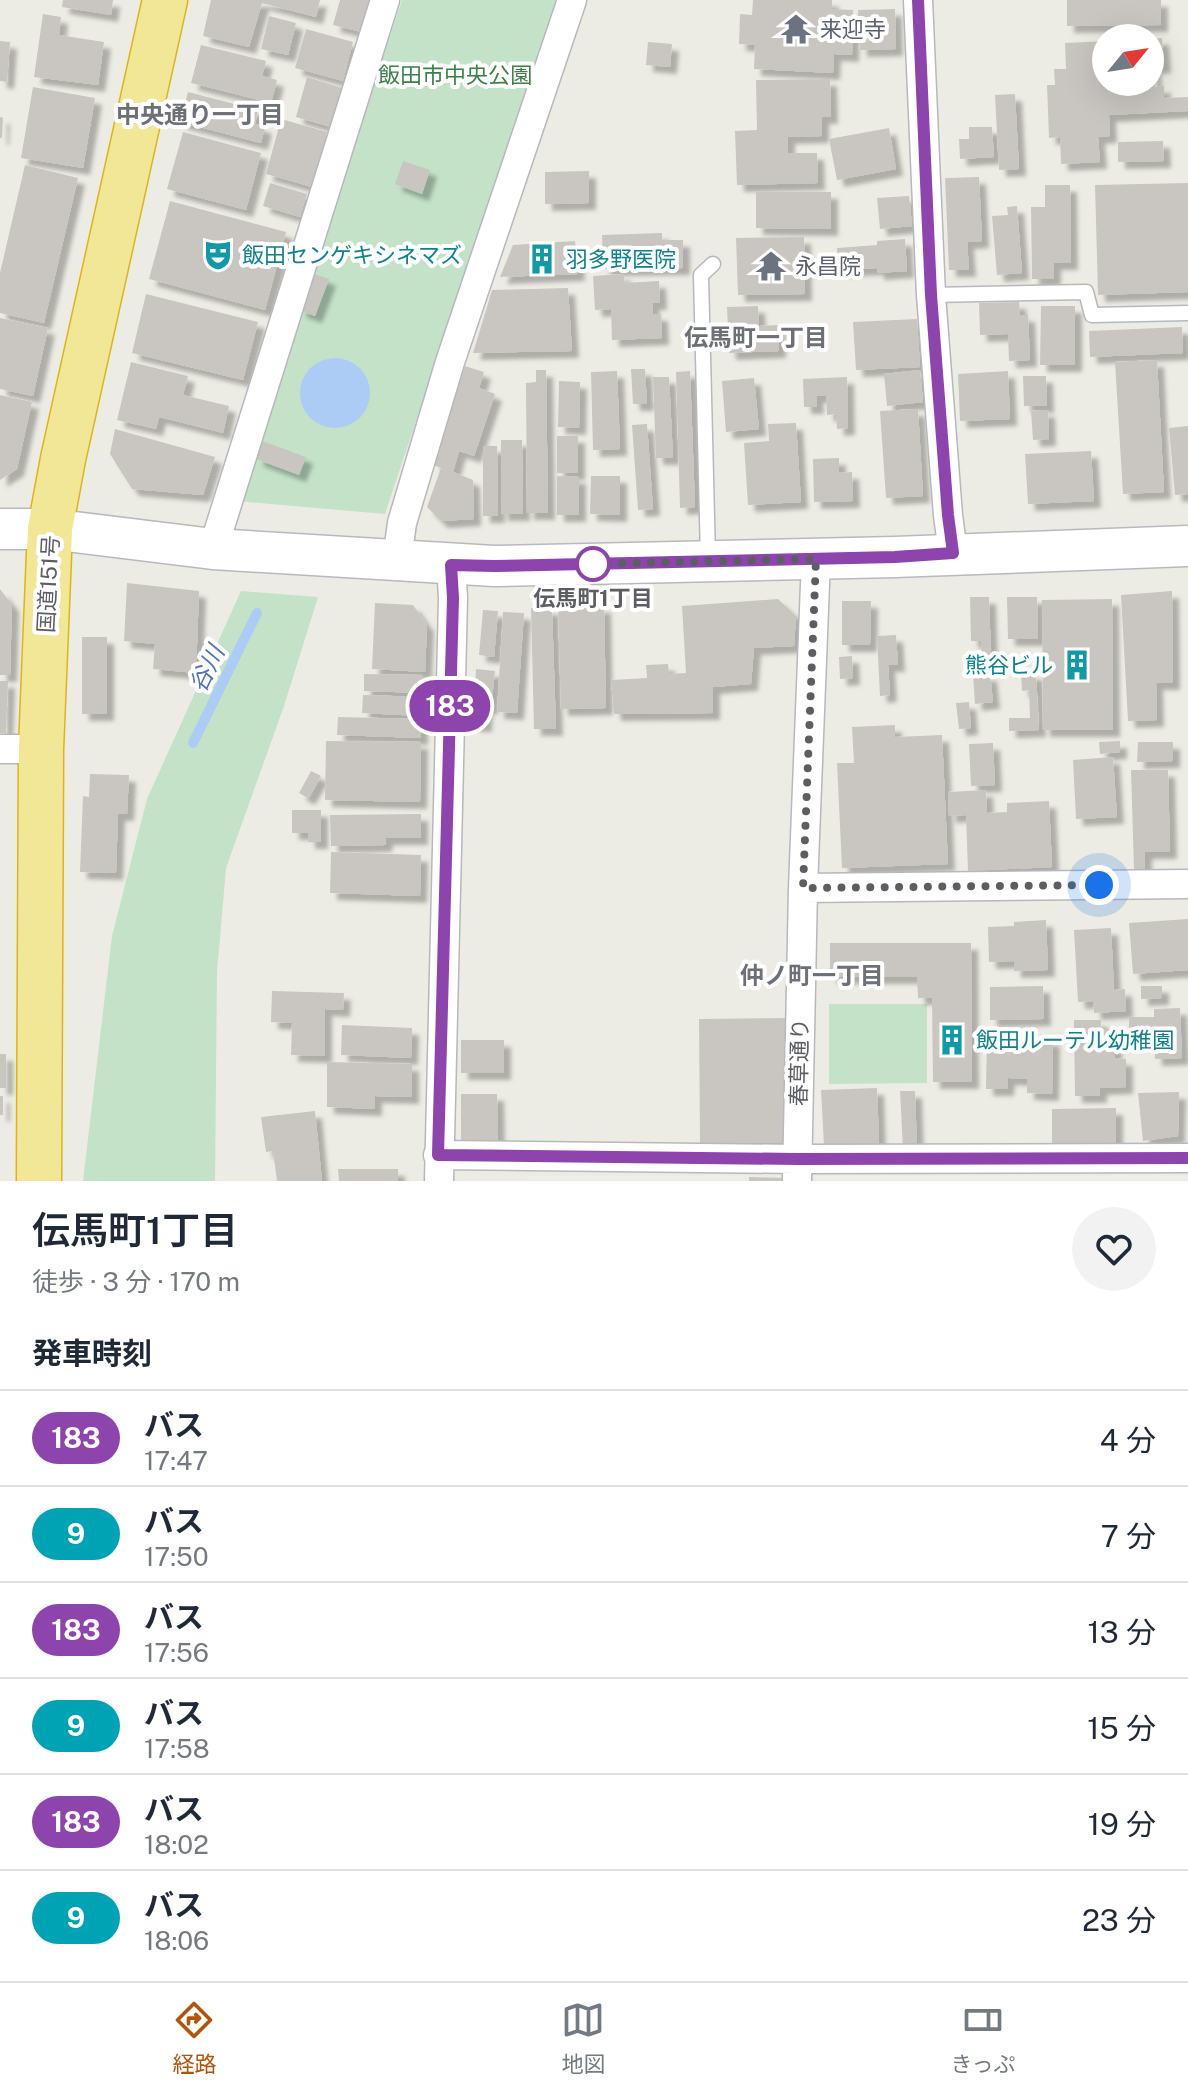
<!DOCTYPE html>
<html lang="ja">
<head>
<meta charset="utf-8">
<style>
  :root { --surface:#fff; --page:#f2f2f3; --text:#1f2937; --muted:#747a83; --line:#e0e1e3; --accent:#b45309 }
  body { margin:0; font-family:"Public Sans","Noto Sans JP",sans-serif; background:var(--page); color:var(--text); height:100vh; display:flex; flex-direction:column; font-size:30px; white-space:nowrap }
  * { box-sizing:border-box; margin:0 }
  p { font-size:26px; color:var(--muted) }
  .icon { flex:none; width:44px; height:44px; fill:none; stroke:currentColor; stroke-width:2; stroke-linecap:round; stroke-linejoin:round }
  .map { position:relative; height:1181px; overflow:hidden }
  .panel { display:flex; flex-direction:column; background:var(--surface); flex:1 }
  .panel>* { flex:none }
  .badge { padding:0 16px; border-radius:26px; font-size:28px; line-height:52px }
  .needle { width:52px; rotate:60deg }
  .fabs { position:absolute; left:1092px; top:24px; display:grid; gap:16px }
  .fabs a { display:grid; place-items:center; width:72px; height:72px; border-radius:50%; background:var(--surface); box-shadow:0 8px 32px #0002; font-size:40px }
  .you { position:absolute; width:40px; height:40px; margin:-20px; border:6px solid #fff; border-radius:50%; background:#1a73e8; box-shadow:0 0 0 12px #1a73e833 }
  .map>.badge { position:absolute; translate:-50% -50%; box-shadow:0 0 0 4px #fff }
  h2 { padding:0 32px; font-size:30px; line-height:72px }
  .round { display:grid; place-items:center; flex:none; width:84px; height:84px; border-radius:42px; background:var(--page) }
  .overview { display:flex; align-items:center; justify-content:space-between; height:136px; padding:0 32px }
  h1 { font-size:38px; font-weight:600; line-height:60px }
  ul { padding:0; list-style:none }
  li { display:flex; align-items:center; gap:24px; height:96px; padding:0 32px; border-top:2px solid var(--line) }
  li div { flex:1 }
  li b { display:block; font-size:30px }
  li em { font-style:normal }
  li .badge { min-width:88px; font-weight:700; text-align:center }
  .menu { display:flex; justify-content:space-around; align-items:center; height:112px; border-top:2px solid var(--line); background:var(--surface); font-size:22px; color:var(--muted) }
  .menu a { display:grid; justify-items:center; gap:4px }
  .menu .current { color:var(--accent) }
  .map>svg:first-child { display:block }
  .green { fill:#c3e2c7 }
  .water { fill:#acccf6 }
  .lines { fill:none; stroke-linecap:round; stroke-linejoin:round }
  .stream { stroke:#acccf6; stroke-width:10 }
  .building { fill:#c9c6c1; filter:url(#shadow) }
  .lane-casing { stroke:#b7b8bd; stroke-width:17 }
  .street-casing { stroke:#b7b8bd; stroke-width:31 }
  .secondary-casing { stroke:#b8b9bf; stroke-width:43 }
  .highway-casing { stroke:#dab618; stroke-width:47 }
  .lane { stroke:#fff; stroke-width:14 }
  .street { stroke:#fff; stroke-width:28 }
  .secondary { stroke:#fff; stroke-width:40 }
  .highway { stroke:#f2e697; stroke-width:44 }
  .line-casing { stroke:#fff; stroke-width:18 }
  .line { stroke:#8e44ad; stroke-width:12 }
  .walk { stroke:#5c5e63; stroke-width:8; stroke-dasharray:0 14.4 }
  .stop-dot { fill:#fff; stroke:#8e44ad; stroke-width:4 }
  .labels { text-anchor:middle; stroke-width:8; stroke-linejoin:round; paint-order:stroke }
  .worship-label { font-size:22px; fill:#5b616d; stroke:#fff; text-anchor:start }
  .park-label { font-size:22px; fill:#3e804a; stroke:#fff }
  .culture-label { font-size:22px; fill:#0d838f; stroke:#fff; text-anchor:start }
  .street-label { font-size:22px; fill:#5c5e63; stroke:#fff }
  .stop-label { font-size:22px; font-weight:bold; fill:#5c5e63; stroke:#fff }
  .neighbourhood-label { font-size:24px; font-weight:bold; fill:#6d7075; stroke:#fff }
  .water-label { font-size:24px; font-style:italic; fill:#5176b7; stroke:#fff }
</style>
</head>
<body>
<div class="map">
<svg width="1188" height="1181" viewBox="0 0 1188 1181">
  <defs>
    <filter id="shadow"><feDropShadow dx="7" dy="7" stdDeviation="2" flood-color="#0004"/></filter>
  </defs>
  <rect width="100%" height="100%" fill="#edece4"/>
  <path class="green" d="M 402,0 L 557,0 L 385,514 L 237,501 Z
    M 241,591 L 318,597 L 284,706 L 226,868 L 217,972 L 215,1181 L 83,1181 L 112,936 L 147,799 Z
    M 829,1004 L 927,1004 L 927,1083 L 829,1084 Z"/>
  <path class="water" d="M300 393a35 35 0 1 1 70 0a35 35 0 1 1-70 0Z"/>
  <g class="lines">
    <path class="stream" d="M 193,743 L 257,613"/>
  </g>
  <path class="building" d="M 63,0 L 113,0 L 111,15 L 62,7 Z
    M 211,0 L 320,0 L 316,17 L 262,3 L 249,47 L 203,36 Z
    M 340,0 L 373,0 L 365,33 L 333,25 Z
    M 753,0 L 832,0 L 832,9 L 853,10 L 852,55 L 834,54 L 833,73 L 754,69 L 755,45 L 739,44 L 740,14 L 752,15 Z
    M 1067,0 L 1161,0 L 1161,25 L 1067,26 Z
    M 895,9 L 896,49 L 860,50 L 858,10 Z
    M 43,14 L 61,17 L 59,35 L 104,42 L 98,85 L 34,77 Z
    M 269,16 L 296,23 L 288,55 L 261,49 Z
    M 306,29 L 353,42 L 343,81 L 295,68 Z
    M 1162,38 L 1164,66 L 1154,67 L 1155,87 L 1164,86 L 1164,98 L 1188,97 L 1188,111 L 1109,115 L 1110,136 L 1098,137 L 1100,162 L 1061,164 L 1060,137 L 1049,138 L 1047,85 L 1055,85 L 1054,69 L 1066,69 L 1065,43 L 1106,41 L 1106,82 L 1150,82 L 1150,39 Z
    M 0,41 L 10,42 L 7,82 L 0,81 Z
    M 648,42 L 672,44 L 670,67 L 646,65 Z
    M 201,45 L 266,61 L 262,76 L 277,80 L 271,103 L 191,83 Z
    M 307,77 L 342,88 L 331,127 L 296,117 Z
    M 830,79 L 831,117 L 822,117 L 822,136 L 788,137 L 788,153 L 817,153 L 818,183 L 737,185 L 735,131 L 757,130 L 756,80 Z
    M 33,87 L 95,98 L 83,168 L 21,158 Z
    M 188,92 L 258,110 L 255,124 L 265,127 L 261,143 L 180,122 Z
    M 1015,94 L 1019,169 L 999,170 L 995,95 Z
    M 0,117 L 3,118 L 2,138 L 0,138 Z
    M 281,119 L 327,132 L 312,187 L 266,174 Z
    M 969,127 L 992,127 L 994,157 L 960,159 L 959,139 L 969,139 Z
    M 889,128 L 896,169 L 837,180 L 829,139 Z
    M 183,132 L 261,153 L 246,210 L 167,189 Z
    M 1163,141 L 1164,161 L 1118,162 L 1118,142 Z
    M 403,161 L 430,170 L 422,194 L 395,184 Z
    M 25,165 L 78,178 L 44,323 L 0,313 L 0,273 Z
    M 589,171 L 589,203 L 545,204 L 545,172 Z
    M 979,177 L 982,241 L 967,242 L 969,270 L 949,270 L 945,178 Z
    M 270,183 L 307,194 L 300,217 L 263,206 Z
    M 1188,183 L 1188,292 L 1098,295 L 1095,185 Z
    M 1045,185 L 1070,185 L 1071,263 L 1054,263 L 1054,279 L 1032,279 L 1031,207 L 1045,207 Z
    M 756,192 L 831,192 L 831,229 L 756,228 Z
    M 909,196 L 912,226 L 880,229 L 877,198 Z
    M 170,201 L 286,232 L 265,310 L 149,279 Z
    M 1017,206 L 1022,273 L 997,275 L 992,216 L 1008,215 L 1007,207 Z
    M 662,233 L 662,240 L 683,240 L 683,268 L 603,269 L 602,235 Z
    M 804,237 L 805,294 L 738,295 L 736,238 Z
    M 905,239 L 907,271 L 877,273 L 877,268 L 838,270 L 837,248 L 877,245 L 877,241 Z
    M 575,241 L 578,274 L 500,277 L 513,245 Z
    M 312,273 L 329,279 L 315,316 L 299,310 Z
    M 624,274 L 624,283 L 659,281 L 660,303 L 652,303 L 653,314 L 661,314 L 662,338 L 612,340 L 611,309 L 595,310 L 593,276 Z
    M 568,288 L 572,351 L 473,353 L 492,290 Z
    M 146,294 L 258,322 L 243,380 L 132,353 Z
    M 1019,302 L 1020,315 L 1028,315 L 1030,360 L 1009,361 L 1008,334 L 980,335 L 979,303 Z
    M 758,306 L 759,326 L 778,325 L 779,351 L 729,353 L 727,307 Z
    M 1041,306 L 1075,306 L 1075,365 L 1040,365 Z
    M 0,318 L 48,328 L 33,396 L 0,389 Z
    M 917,319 L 920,367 L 856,370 L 853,322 Z
    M 1182,327 L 1183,353 L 1090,357 L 1089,331 Z
    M 1157,360 L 1164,492 L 1123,494 L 1115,362 Z
    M 131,362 L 188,376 L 183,395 L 229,406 L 223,433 L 159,417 L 156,429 L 117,420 Z
    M 465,366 L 484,372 L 479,388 L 495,394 L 474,456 L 459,451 L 453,472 L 473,480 L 474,519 L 441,521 L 427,507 L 441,468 L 433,465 Z
    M 631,369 L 645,369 L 647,404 L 633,404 Z
    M 536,370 L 546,370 L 548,513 L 527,513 L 526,383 L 536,382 Z
    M 920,370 L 923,402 L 887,406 L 884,374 Z
    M 617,371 L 620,449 L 593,450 L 591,372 Z
    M 690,371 L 695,507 L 680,508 L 676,372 Z
    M 1008,371 L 1010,419 L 960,421 L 958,374 Z
    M 1023,376 L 1046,376 L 1047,406 L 1024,406 Z
    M 653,377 L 669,377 L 673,458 L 656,458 Z
    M 847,377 L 848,428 L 837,429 L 836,414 L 827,415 L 826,395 L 816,396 L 817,407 L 804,407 L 803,379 Z
    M 754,378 L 759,429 L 726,432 L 722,381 Z
    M 559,381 L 580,382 L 579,428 L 558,427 Z
    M 0,395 L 32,402 L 17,469 L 0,480 Z
    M 918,409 L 923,496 L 886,498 L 880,411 Z
    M 1048,410 L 1049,439 L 1033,440 L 1031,411 Z
    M 796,423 L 801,502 L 748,505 L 744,443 L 769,441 L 768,424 Z
    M 647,424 L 653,509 L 638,510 L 632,425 Z
    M 1188,426 L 1188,494 L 1175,495 L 1169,428 Z
    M 115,429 L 215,457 L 203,495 L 132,489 L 110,454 Z
    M 557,436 L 578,436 L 578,473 L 557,473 Z
    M 501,440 L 522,440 L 523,514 L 501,514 Z
    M 262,441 L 306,457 L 299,475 L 256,459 Z
    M 483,446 L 497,446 L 498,516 L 483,516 Z
    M 1091,451 L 1094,501 L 1028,504 L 1025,454 Z
    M 839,458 L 839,473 L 852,472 L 853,501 L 814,502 L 813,459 Z
    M 557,476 L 579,477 L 579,515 L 557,515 Z
    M 591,476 L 620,476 L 620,515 L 590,514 Z
    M 127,583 L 199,591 L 196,673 L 153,669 L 155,644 L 124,641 Z
    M 0,589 L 12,605 L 10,675 L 0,675 Z
    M 1172,591 L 1173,683 L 1156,683 L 1157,720 L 1128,721 L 1121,595 Z
    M 970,597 L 989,597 L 991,660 L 982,660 L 981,641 L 971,641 Z
    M 1007,597 L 1037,597 L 1038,639 L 1008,639 Z
    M 778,599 L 796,616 L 794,646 L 754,648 L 751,684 L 713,687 L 713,713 L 614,714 L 611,680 L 647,678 L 646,665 L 668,664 L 669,674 L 686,673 L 682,606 Z
    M 1112,599 L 1113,730 L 1043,730 L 1042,600 Z
    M 842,601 L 871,601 L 870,645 L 842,645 Z
    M 375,603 L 413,605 L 427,625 L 425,672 L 372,669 Z
    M 604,606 L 606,708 L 561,709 L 558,607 Z
    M 531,608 L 552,608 L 556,729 L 534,729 Z
    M 483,610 L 498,611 L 494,657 L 479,655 Z
    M 503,612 L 524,613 L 517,713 L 497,712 Z
    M 896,635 L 898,665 L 888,665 L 890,695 L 880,696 L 877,636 Z
    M 82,637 L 107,637 L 107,714 L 82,714 Z
    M 852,656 L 853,678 L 840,679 L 839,657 Z
    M 476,669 L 495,671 L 491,708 L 486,707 L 485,725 L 473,725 Z
    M 1021,673 L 1036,673 L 1039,730 L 1009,731 L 1009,718 L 1030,718 L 1029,690 L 1022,691 Z
    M 364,674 L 423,675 L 422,693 L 364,691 Z
    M 990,674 L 993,702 L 975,704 L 973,675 Z
    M 0,681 L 8,681 L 6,733 L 0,733 Z
    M 363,695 L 422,697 L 421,716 L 362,713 Z
    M 969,702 L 971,728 L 959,729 L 956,703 Z
    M 338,717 L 421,719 L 421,738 L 337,735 Z
    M 895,725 L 895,737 L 942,735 L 948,864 L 842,868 L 837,763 L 854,763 L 852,727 Z
    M 326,741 L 421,742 L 420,802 L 325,800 Z
    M 1120,741 L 1120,752 L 1100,754 L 1099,742 Z
    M 1138,742 L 1173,742 L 1173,761 L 1137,762 Z
    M 993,743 L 995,785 L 971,786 L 969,744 Z
    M 1113,757 L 1117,817 L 1076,819 L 1073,760 Z
    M 1131,770 L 1168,770 L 1170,852 L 1145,852 L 1145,870 L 1134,870 Z
    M 311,771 L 321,776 L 308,798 L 299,793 Z
    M 90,774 L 129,775 L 127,814 L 118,814 L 116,873 L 80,872 L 83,796 L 89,797 Z
    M 986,790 L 987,813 L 1007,812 L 1007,803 L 1049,801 L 1052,867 L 968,871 L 966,815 L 949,816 L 948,792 Z
    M 292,810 L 321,810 L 321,842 L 308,842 L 308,833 L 292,833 Z
    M 421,814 L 421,838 L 386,838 L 385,845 L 331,846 L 330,815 Z
    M 331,852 L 421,855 L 420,896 L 330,893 Z
    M 1188,919 L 1188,970 L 1133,974 L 1129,923 Z
    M 1046,920 L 1048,970 L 1014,971 L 1014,961 L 989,962 L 988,927 L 1014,926 L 1014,922 Z
    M 1111,928 L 1114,990 L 1125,989 L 1126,1011 L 1094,1013 L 1093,1001 L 1078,1002 L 1074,930 Z
    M 830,943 L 971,943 L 972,1082 L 933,1082 L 932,998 L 918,998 L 917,977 L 830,977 Z
    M 1043,986 L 1044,1019 L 990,1020 L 990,987 Z
    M 1141,986 L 1162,986 L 1162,998 L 1141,999 Z
    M 272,991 L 344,993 L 343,1010 L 325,1009 L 325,1056 L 291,1055 L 292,1023 L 271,1022 Z
    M 1180,1008 L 1182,1058 L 1155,1059 L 1154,1033 L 1129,1034 L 1129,1017 L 1154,1017 L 1154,1009 Z
    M 785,1018 L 787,1143 L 700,1143 L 699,1019 Z
    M 1074,1020 L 1101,1020 L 1101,1029 L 1115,1029 L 1115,1058 L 1126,1059 L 1126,1087 L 1100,1088 L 1100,1096 L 1075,1096 Z
    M 342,1025 L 412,1028 L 411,1058 L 341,1055 Z
    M 987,1038 L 1053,1039 L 1052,1094 L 1027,1093 L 1027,1079 L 1008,1078 L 1007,1089 L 986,1089 Z
    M 461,1040 L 504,1040 L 504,1073 L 461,1073 Z
    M 0,1054 L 6,1054 L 6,1088 L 0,1088 Z
    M 327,1062 L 412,1064 L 412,1097 L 375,1096 L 375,1109 L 327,1107 Z
    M 877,1088 L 879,1144 L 824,1146 L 821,1090 Z
    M 900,1091 L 915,1091 L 917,1149 L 903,1149 Z
    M 1179,1092 L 1178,1136 L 1143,1141 L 1138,1093 Z
    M 461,1094 L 497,1094 L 498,1143 L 461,1144 Z
    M 0,1096 L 3,1096 L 3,1115 L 0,1115 Z
    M 1116,1108 L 1116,1149 L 1052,1150 L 1052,1109 Z
    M 315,1111 L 322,1181 L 277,1181 L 273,1151 L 266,1152 L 261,1117 Z
    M 338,1169 L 398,1169 L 398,1181 L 339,1181 Z
    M 749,1177 L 786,1178 L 786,1181 L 749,1181 Z"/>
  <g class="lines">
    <g class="lane-casing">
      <path id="lane" d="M 931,295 L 1086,292 L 1092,315 L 1188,313
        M 708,558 L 701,275 L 713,264"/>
    </g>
    <g class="street-casing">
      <path id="street" d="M 918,0 L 931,295 L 948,515 L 953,553
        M 213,549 L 385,0
        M 397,560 L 402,523 L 450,362 L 572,0
        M 0,749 L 41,749
        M 803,888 L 1188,884
        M 438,1155 L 797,1159 L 1188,1158
        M 439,1181 L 453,598 L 451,565
        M 797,1181 L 803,888 L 816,559"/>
    </g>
    <g class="secondary-casing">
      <path id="secondary" d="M 0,529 L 50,529 L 213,549 L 494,566 L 895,557 L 1188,546"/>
    </g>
    <g class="highway-casing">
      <path id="highway" d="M 39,1181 L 41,749 L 50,529 L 63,459 L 165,0"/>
    </g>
    <use href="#lane" class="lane"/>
    <use href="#street" class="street"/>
    <use href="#secondary" class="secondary"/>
    <use href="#highway" class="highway"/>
  </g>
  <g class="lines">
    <g class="line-casing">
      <path id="line" d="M 918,0 L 931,295 L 948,515 L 953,553 L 895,557 L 494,566 L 451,565 L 453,598 L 438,1155 L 797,1159 L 1188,1158"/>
    </g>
    <use href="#line" class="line"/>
    <path class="walk" d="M 593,564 L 586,564 L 816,559 L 803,888 L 1099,885"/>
  </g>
  <defs>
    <g id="temple-bare" transform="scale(2.4)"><path d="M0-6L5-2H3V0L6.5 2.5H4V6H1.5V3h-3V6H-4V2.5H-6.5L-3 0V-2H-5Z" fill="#6b7280" stroke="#fff" stroke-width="2.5" paint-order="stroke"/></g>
    <g id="theatre-bare" transform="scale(2.4)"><path d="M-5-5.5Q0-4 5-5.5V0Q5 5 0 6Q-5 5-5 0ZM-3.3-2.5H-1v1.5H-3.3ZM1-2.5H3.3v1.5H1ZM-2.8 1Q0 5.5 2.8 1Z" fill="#0f9aa8" stroke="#fff" stroke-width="2.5" paint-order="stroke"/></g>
    <g id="building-bare" transform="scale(2.4)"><path d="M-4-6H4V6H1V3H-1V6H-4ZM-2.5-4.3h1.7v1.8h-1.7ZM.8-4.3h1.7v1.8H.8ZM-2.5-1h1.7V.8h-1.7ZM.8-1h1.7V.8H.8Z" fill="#0f9aa8" stroke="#fff" stroke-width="2.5" paint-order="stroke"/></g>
  </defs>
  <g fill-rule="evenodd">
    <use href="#temple-bare" x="796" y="29"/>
    <use href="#theatre-bare" x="218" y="255"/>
    <use href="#building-bare" x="542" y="259"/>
    <use href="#temple-bare" x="771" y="266"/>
    <use href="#building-bare" x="1077" y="665"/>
    <use href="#building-bare" x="952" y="1040"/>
  </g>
  <circle class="stop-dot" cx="593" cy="564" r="16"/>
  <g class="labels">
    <g class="worship-label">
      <text x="820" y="37">来迎寺</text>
      <text x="795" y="274">永昌院</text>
    </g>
    <g class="park-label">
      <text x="455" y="83">飯田市中央公園</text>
    </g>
    <g class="culture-label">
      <text x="242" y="263">飯田センゲキシネマズ</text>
      <text x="566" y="267">羽多野医院</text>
      <text x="1053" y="673" text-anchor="end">熊谷ビル</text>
      <text x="976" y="1048">飯田ルーテル幼稚園</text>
    </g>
    <g class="street-label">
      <text transform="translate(48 584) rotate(-87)" y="8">国道151号</text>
      <text transform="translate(799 1062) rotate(-89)" y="8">春草通り</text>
    </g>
    <g class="stop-label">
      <text x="593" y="606">伝馬町1丁目</text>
    </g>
    <g class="neighbourhood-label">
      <text x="200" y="123">中央通り一丁目</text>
      <text x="756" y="346">伝馬町一丁目</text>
      <text x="812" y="984">仲ノ町一丁目</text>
    </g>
    <g class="water-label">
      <text transform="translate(207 669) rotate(-64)" y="8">谷川</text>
    </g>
  </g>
</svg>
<div class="fabs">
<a><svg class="needle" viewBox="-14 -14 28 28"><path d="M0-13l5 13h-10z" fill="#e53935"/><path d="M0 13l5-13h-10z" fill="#747a83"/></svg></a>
</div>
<div class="you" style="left:1099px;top:885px"></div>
<b class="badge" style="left:450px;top:706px;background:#8e44ad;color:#fff">183</b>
</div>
<section class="panel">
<div class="overview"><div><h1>伝馬町1丁目</h1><p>徒歩 · 3 分 · 170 m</p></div><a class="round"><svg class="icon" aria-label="heart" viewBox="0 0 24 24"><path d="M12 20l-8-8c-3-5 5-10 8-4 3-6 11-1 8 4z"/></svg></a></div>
<h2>発車時刻</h2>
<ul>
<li><span class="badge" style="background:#8e44ad;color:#fff">183</span><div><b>バス</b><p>17:47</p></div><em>4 分</em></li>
<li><span class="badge" style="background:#00a3b4;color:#fff">9</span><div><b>バス</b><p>17:50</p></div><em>7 分</em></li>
<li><span class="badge" style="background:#8e44ad;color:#fff">183</span><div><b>バス</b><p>17:56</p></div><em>13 分</em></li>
<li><span class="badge" style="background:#00a3b4;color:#fff">9</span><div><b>バス</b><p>17:58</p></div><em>15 分</em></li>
<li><span class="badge" style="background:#8e44ad;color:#fff">183</span><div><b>バス</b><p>18:02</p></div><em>19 分</em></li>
<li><span class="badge" style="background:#00a3b4;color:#fff">9</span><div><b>バス</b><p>18:06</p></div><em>23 分</em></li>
</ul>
</section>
<nav class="menu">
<a class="current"><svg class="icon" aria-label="directions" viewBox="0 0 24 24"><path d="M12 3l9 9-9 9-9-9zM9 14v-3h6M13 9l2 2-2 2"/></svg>経路</a>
<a><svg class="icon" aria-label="map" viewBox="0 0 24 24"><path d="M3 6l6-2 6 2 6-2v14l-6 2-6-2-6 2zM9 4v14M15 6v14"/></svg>地図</a>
<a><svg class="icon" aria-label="tickets" viewBox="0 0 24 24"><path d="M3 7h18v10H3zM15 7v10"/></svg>きっぷ</a>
</nav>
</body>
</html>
